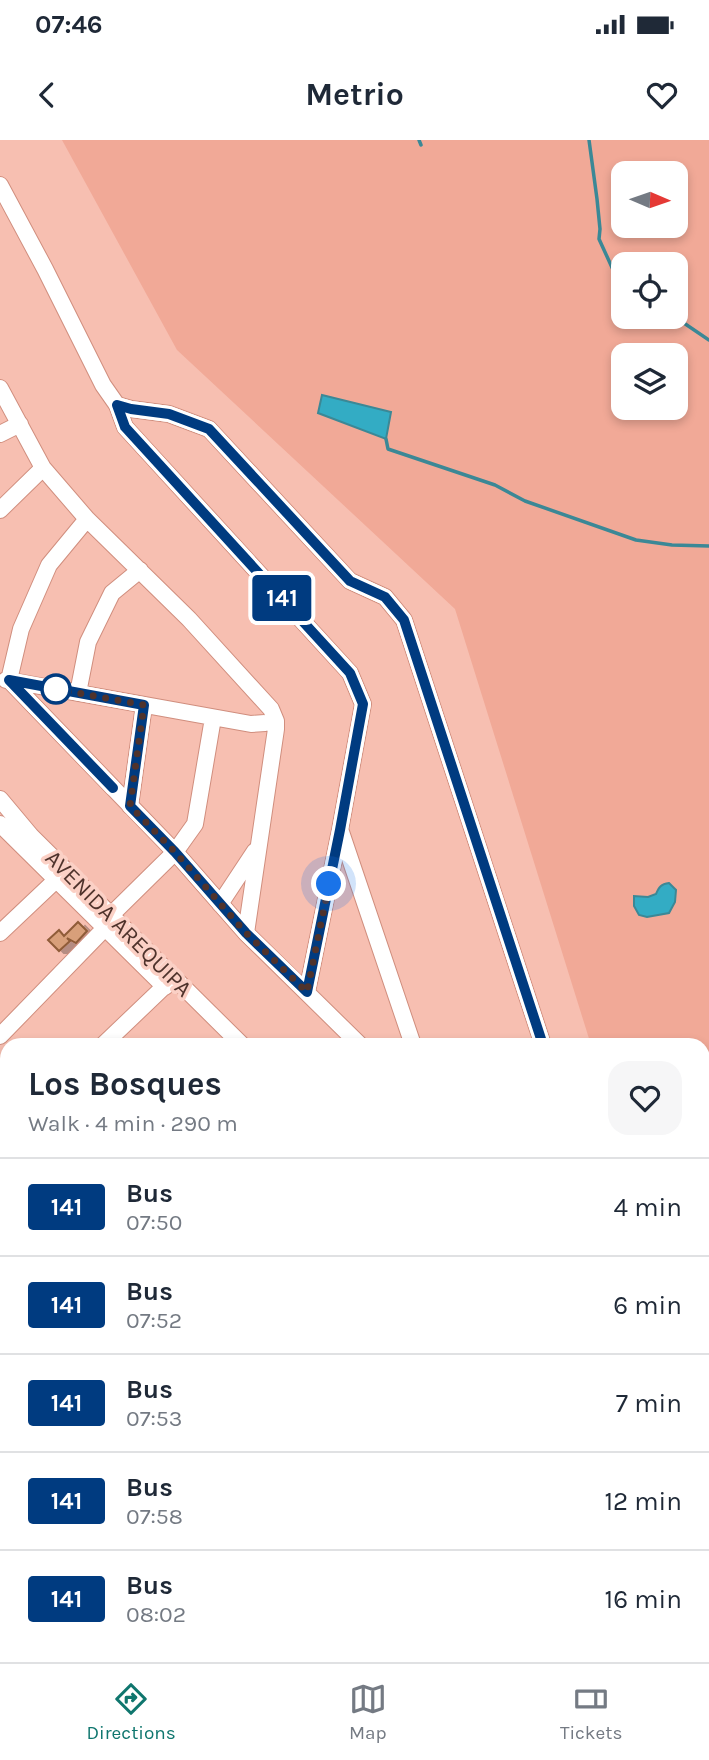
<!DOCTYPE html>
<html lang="en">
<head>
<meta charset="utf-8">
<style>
  :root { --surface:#fff; --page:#f6f6f7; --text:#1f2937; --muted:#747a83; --line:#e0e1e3; --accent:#0f766e }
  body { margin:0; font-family:Karla,sans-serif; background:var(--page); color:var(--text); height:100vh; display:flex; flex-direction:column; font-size:26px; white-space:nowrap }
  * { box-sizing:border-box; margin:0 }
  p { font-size:23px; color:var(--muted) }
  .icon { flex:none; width:38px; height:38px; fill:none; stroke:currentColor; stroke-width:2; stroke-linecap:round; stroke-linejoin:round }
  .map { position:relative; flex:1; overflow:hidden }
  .drawer { position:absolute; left:0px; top:898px; width:710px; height:625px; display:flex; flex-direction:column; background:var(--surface); border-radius:21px 21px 0 0; box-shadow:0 4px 10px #0003 }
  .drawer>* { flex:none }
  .badge { padding:0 14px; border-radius:5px; font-size:24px; line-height:46px }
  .needle { width:46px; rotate:92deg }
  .fabs { position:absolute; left:611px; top:21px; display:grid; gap:14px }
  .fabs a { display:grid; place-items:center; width:77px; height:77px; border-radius:14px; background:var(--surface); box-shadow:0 4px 10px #0003; font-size:35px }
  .you { position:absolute; width:35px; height:35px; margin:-18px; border:5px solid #fff; border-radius:50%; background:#1a73e8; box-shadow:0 0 0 10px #1a73e833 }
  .map>.badge { position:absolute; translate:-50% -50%; box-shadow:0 0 0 4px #fff }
  .round { display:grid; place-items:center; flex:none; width:74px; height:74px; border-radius:21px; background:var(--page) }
  .headline { display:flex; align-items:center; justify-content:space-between; height:119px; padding:0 28px }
  h1 { font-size:33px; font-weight:700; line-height:52px }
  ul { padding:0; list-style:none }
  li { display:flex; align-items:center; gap:21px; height:98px; padding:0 28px; border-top:2px solid var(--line) }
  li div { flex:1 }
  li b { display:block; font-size:26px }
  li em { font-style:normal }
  li .badge { min-width:77px; font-weight:700; text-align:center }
  .status { display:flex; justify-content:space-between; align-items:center; height:49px; padding:0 35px; background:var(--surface); direction:ltr }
  .status svg { height:19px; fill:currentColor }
  header { display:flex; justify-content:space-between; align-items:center; height:91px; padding:0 28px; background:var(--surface); font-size:32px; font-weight:700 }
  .tab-bar { display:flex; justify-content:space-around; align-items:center; height:98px; border-top:2px solid var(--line); background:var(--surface); font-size:19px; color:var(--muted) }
  .tab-bar a { display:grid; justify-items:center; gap:4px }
  .tab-bar .active { color:var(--accent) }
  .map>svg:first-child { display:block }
  .green { fill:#f1a997; fill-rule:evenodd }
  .water { fill:#33acc4; stroke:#3b8896; stroke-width:2 }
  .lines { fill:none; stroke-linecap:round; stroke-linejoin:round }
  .stream { stroke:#3b8896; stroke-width:3.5 }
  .building { fill:#d89f7a; stroke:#8f5b38; stroke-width:2; filter:url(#shadow) }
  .minor-casing { stroke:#d08e7e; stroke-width:18 }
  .minor { stroke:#fff; stroke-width:16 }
  .line-casing { stroke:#fff; stroke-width:16 }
  .line { stroke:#003b80; stroke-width:10 }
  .walk { stroke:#4f332c; stroke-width:7; stroke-dasharray:0 12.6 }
  .stop-dot { fill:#fff; stroke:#003b80; stroke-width:3.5 }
  .labels { text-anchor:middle; stroke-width:7; stroke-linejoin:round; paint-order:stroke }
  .street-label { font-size:23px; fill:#4f332c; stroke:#fbd0c5 }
</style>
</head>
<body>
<div class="status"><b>07:46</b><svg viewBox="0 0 49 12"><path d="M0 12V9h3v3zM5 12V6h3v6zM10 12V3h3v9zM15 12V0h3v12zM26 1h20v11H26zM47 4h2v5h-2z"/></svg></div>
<header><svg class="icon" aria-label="back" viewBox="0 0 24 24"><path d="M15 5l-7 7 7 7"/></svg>Metrio<svg class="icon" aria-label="heart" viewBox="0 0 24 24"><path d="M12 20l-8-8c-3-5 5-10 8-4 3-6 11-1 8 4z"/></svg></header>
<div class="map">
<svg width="709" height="1522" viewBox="0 0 709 1522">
  <defs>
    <filter id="shadow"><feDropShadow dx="7" dy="4" stdDeviation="0" flood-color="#0004"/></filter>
  </defs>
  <rect width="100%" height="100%" fill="#f7bfb1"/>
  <path class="green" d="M 62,0 L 709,0 L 709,950 L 704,951 L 704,905 L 591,905 L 455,469 L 177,210 ZM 623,33 L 676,33 L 676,86 L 623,86 ZM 623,124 L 676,124 L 676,177 L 623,177 ZM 623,215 L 676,215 L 676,268 L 623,268 Z"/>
  <path class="water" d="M 322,255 L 391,272 L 386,299 L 318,273 Z
    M 669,743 L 676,750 L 675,762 L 669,773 L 647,777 L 639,775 L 634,766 L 634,756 L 648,757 L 656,754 C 659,747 661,744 669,743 Z"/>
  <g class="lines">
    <path class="stream" d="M 419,0 L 421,5
      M 589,0 L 597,59 L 600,89 L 599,99 L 615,134 L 623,139
      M 675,177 L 709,200
      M 386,299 L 388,309 L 495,345 L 525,361 L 636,400 L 672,405 L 709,406"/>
  </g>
  <path class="building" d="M 78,782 L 87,791 L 76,803 L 67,798 L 70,801 L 59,811 L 48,800 L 59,790 L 64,796 Z"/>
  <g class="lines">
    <g class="minor-casing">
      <path id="minor" d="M 0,45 L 45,129 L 103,245 L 117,265 L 131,269 L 169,274 L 209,289 L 350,441 L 385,457 L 404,480 L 543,905
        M 0,248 L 43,328 L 87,379 L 189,479 L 271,569 L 276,581 L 276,589 L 246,793
        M 117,265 L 125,287 L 350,533 L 363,564 L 340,690 L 307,852
        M 0,294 L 20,284
        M 0,370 L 43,328
        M 87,379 L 49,425 L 21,489 L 9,540 L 175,712 L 246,793 L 360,905
        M 6,540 L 251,584 L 265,583 L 276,581
        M 78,553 L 88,502 L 112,453 L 140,430
        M 0,659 L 31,696 L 242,905
        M 130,666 L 144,565
        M 0,684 L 165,847
        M 341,692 L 413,905
        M 220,764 L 255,711
        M 111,775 L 175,712 L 195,684 L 213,578
        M 0,793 L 56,740
        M 0,896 L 105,788
        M 103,905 L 170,841
        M 0,955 L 7,963
        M 0,1002 L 7,995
        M 704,1288 L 709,1285
        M 0,1333 L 7,1341
        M 0,1447 L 7,1434
        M 0,1492 L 7,1500
        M 21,1516 L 27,1522
        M 187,1516 L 208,1522
        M 687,1516 L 690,1522
        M 317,1522 L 319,1516
        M 415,1522 L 417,1516
        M 509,1522 L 511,1516
        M 610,1522 L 611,1516"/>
    </g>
    <use href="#minor" class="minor"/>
  </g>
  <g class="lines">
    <g class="line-casing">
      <path id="line" d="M 113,648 L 9,540 L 144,565 L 130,666 L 175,712 L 246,793 L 307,852 L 340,690 L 363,564 L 350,533 L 125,287 L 117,265 L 131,269 L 169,274 L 209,289 L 350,441 L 385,457 L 404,480 L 543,905"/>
    </g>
    <use href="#line" class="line"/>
    <path class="walk" d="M 56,549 L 144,565 L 130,666 L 175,712 L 246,793 L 307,852 L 329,744"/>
  </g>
  <circle class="stop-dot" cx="56" cy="549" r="14"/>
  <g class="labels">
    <g class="street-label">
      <text transform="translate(119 783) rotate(45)" y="8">AVENIDA AREQUIPA</text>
    </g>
  </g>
</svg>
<div class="fabs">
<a><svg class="needle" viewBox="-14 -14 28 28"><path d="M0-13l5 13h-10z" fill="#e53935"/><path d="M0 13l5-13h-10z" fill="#747a83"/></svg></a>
<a><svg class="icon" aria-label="locate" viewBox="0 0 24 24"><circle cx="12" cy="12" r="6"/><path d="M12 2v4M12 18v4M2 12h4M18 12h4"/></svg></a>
<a><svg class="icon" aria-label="layers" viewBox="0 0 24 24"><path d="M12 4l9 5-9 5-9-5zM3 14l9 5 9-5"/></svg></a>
</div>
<div class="you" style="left:329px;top:744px"></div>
<b class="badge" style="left:282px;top:458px;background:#003b80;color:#fff">141</b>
<section class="drawer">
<div class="headline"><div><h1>Los Bosques</h1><p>Walk · 4 min · 290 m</p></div><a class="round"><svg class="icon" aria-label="heart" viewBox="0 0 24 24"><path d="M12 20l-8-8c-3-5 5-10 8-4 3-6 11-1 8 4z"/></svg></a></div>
<ul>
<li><span class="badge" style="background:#003b80;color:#fff">141</span><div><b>Bus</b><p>07:50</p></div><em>4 min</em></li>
<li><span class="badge" style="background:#003b80;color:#fff">141</span><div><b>Bus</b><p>07:52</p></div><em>6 min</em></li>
<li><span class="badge" style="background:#003b80;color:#fff">141</span><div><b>Bus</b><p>07:53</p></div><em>7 min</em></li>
<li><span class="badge" style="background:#003b80;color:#fff">141</span><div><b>Bus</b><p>07:58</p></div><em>12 min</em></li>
<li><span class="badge" style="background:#003b80;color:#fff">141</span><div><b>Bus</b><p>08:02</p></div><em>16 min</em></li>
</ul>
</section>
</div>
<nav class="tab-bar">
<a class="active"><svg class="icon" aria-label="directions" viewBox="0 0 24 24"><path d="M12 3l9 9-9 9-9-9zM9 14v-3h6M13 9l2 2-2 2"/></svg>Directions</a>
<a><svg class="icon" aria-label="map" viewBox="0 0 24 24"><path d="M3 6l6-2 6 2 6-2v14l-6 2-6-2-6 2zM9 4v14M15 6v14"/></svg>Map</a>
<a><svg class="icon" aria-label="tickets" viewBox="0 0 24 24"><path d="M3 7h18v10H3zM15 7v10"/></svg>Tickets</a>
</nav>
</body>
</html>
